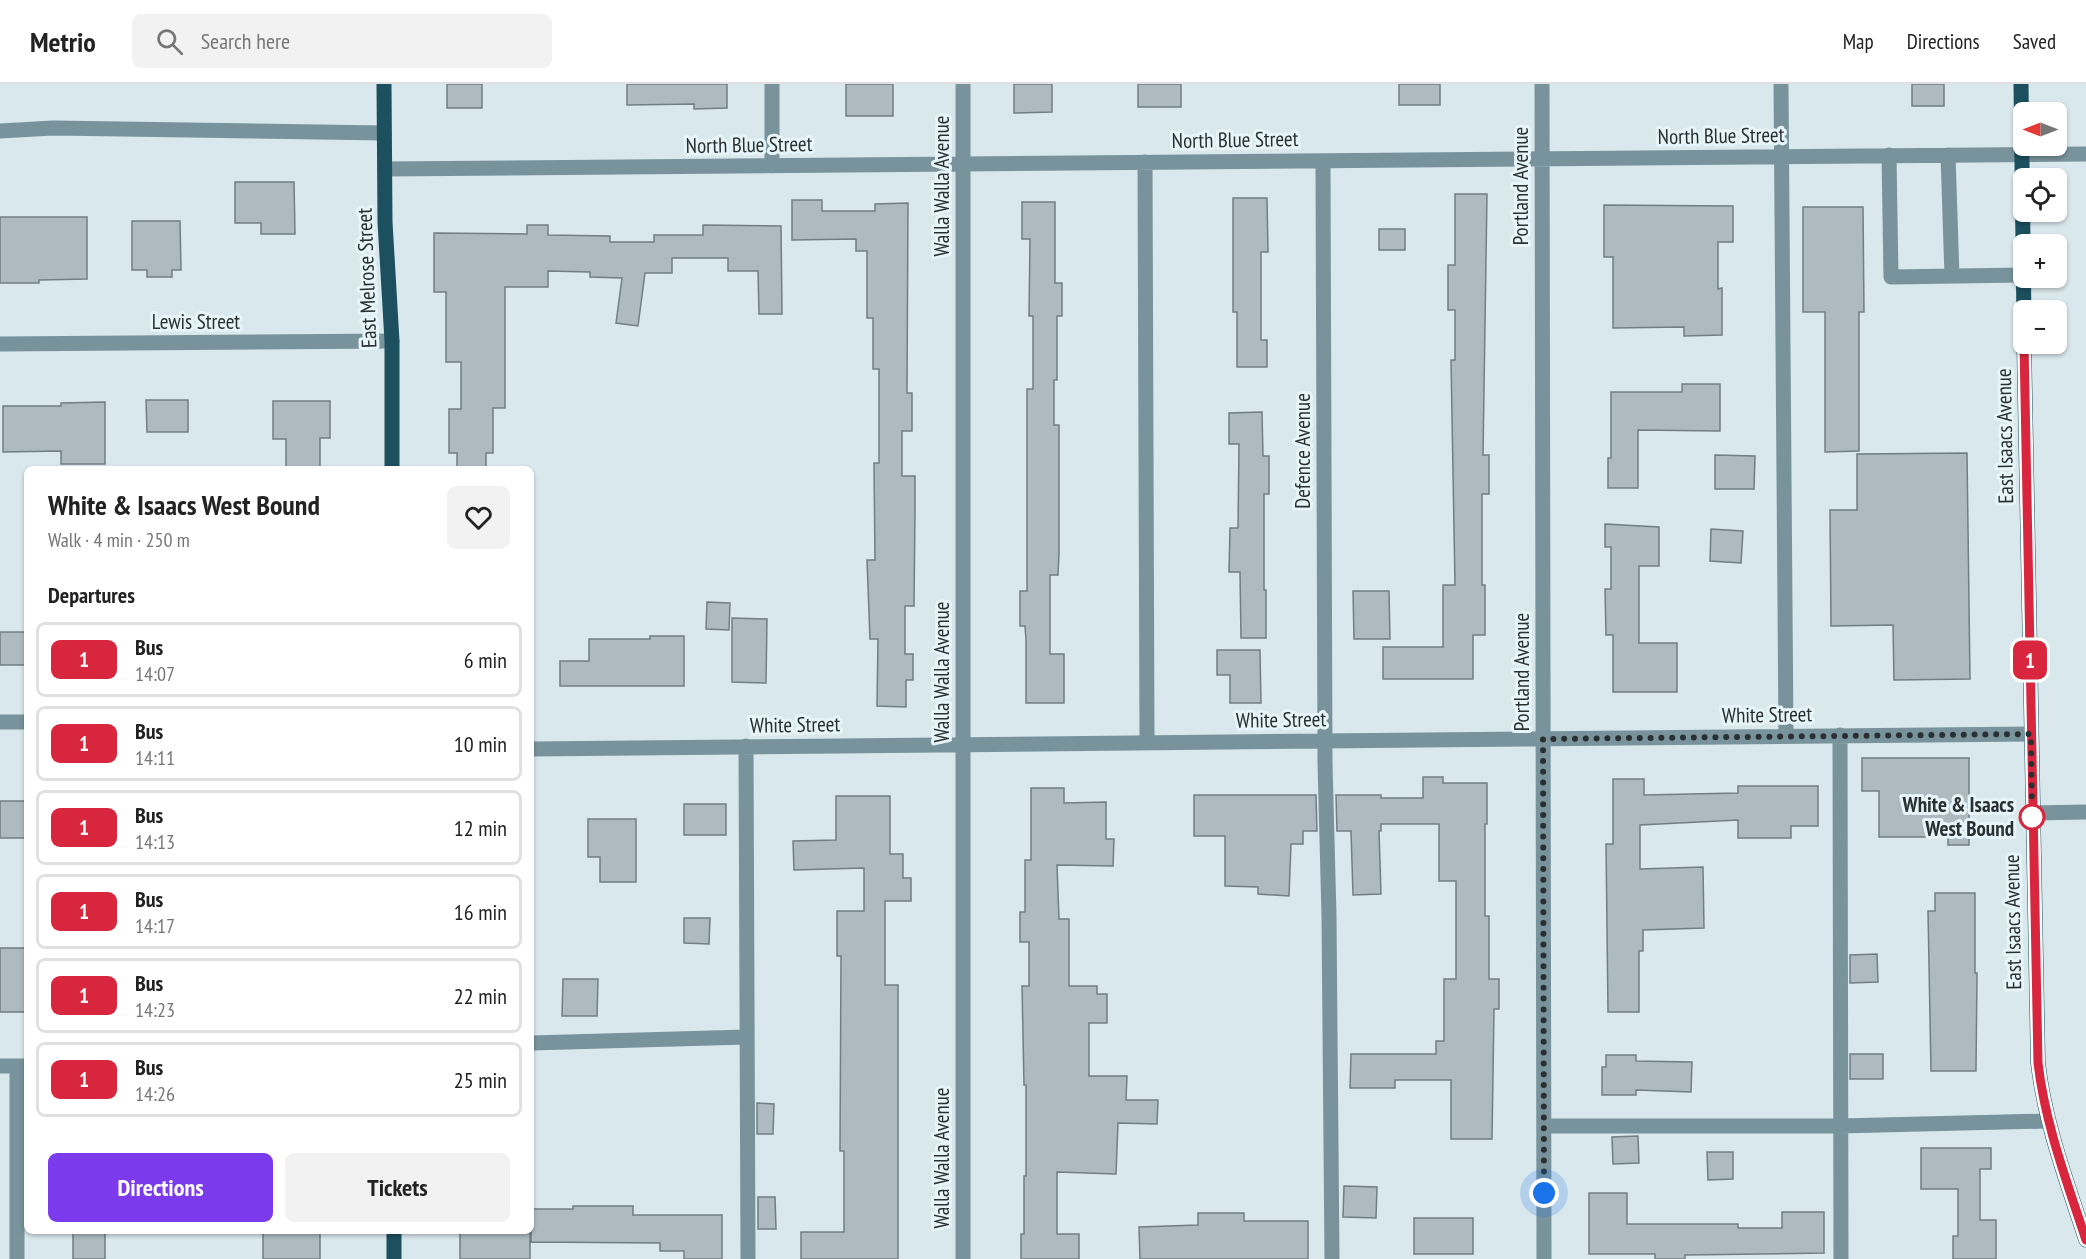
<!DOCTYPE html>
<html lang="en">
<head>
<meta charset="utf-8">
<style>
  :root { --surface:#fff; --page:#f2f2f2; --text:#222; --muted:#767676; --line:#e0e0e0; --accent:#7c3aed }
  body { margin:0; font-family:"PT Sans Narrow",sans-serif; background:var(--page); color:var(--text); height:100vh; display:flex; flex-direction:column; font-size:22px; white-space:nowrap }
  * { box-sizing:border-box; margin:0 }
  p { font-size:20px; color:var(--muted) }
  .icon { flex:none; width:33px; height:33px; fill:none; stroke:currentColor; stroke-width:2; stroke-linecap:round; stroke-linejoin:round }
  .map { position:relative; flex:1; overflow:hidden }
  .side { position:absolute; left:24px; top:382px; width:510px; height:768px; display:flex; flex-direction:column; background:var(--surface); border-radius:9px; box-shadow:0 2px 4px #0004 }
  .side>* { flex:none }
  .badge { padding:0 12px; border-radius:9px; font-size:21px; line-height:39px }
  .needle { width:39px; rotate:270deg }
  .tools { position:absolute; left:2013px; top:18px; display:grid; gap:12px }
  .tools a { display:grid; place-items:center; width:54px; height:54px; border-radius:9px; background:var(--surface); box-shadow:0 2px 4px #0004; font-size:30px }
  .you { position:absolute; width:30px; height:30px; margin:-15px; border:4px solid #fff; border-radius:50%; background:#1a73e8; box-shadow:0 0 0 9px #1a73e833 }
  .map>.badge { position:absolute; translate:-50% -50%; box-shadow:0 0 0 3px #fff }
  h2 { padding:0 24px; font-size:22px; line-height:54px }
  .round { display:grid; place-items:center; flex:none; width:63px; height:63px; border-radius:9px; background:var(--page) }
  .head { display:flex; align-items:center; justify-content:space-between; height:102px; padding:0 24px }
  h1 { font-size:28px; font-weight:700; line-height:45px }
  .cta { display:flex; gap:12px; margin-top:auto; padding:12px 24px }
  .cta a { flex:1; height:69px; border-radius:9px; background:var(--accent); color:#fff; font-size:24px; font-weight:700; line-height:69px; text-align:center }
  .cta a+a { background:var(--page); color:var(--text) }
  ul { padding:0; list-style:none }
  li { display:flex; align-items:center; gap:18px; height:75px; margin:0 12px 9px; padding:0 12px; border:3px solid var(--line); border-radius:9px }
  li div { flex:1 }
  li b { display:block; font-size:22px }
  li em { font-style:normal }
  li .badge { min-width:66px; font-weight:700; text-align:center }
  header { display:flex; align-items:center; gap:36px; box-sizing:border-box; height:84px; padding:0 30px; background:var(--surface); border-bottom:2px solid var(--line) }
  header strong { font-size:28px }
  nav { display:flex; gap:33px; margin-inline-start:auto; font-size:21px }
  .search { width:420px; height:54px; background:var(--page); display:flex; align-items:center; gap:15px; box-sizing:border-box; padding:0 21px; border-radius:9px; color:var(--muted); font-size:22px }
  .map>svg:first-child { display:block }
  .building { fill:#adbbc0; stroke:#717e83; stroke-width:1.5 }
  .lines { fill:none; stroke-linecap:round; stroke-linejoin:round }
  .minor { stroke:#79939c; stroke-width:15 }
  .major { stroke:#1c505f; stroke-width:15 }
  .line-casing { stroke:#fff; stroke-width:14 }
  .line { stroke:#d7263d; stroke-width:9 }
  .walk { stroke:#2a3032; stroke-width:6; stroke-dasharray:0 10.8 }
  .stop-dot { fill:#fff; stroke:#d7263d; stroke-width:3 }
  .labels { text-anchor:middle; stroke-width:6; stroke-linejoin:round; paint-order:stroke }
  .street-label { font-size:21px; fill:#2a3032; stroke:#e6f5fa }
  .stop-label { font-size:21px; font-weight:bold; fill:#2a3032; stroke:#e6f5fa; text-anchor:end }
</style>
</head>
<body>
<header>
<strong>Metrio</strong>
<div class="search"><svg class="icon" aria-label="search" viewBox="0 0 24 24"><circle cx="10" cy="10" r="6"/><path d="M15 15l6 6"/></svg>Search here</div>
<nav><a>Map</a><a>Directions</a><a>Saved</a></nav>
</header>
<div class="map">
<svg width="2086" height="1175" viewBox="0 0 2086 1175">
  <rect width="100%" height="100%" fill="#d9e8ed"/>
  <path class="building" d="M 447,0 L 482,0 L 482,24 L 447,24 Z
    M 627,0 L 727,0 L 727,24 L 694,25 L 694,20 L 627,21 Z
    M 846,0 L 893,0 L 893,32 L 846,32 Z
    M 1014,0 L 1052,0 L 1052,28 L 1014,29 Z
    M 1138,0 L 1181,0 L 1181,23 L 1138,23 Z
    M 1399,0 L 1440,0 L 1440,21 L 1399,21 Z
    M 1912,0 L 1944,0 L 1944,22 L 1912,22 Z
    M 235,98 L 294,98 L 295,150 L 261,150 L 261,139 L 235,139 Z
    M 1455,110 L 1487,110 L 1483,371 L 1489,371 L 1489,410 L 1482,410 L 1482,501 L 1485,501 L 1485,551 L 1473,551 L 1473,595 L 1383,595 L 1383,563 L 1443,563 L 1443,501 L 1455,501 L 1451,276 L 1455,276 L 1455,226 L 1448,226 L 1448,181 L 1455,181 Z
    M 1233,114 L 1267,114 L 1268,168 L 1261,168 L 1261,256 L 1267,256 L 1267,283 L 1237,283 L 1237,228 L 1233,228 Z
    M 792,116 L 822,116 L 822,127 L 875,127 L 875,120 L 908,119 L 907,309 L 912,309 L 912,347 L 902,347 L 902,392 L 915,392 L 915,427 L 914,522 L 905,522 L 905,570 L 913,570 L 913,596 L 906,596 L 906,623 L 877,622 L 878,555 L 870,555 L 867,476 L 875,476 L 874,379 L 879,379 L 879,285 L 873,285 L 873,234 L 867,234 L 867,167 L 856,167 L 856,155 L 792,156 Z
    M 1022,118 L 1055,118 L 1055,199 L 1062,199 L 1062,232 L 1057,232 L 1057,296 L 1054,296 L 1054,341 L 1059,341 L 1059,469 L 1058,491 L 1050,491 L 1050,570 L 1064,570 L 1064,619 L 1026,619 L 1026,556 L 1025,542 L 1020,542 L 1020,507 L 1027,507 L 1027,305 L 1033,305 L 1033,232 L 1029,232 L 1030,155 L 1022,155 Z
    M 1604,121 L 1733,122 L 1733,158 L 1718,158 L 1718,205 L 1722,204 L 1722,251 L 1684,252 L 1684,243 L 1613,244 L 1613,173 L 1604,173 Z
    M 1803,123 L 1863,123 L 1864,228 L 1859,228 L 1859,367 L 1825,368 L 1825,228 L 1803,228 Z
    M 0,133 L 87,133 L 87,195 L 39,196 L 39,199 L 0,199 Z
    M 132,137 L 180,137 L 181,186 L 172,186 L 172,193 L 147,193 L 147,186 L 132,186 Z
    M 527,141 L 548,141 L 548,151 L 610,152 L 610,158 L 654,158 L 654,151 L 703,151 L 703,141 L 781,142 L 782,230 L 759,230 L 758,187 L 728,187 L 728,174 L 672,174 L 672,189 L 645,189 L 638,242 L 616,239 L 622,194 L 590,193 L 590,188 L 548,187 L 548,203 L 505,203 L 505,324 L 493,324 L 493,369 L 486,369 L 486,386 L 457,386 L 457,369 L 449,369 L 449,325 L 461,325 L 461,278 L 446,278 L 446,208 L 434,208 L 434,149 L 527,150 Z
    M 1379,145 L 1405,145 L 1405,166 L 1379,166 Z
    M 1682,300 L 1720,300 L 1720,347 L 1638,346 L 1638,404 L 1608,404 L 1608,374 L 1611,374 L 1611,308 L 1682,308 Z
    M 146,316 L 188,316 L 188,348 L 147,348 Z
    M 273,317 L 330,317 L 330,354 L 320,354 L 320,386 L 286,386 L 286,355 L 273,355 Z
    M 105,318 L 105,380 L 61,380 L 61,367 L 3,368 L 3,322 L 61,322 L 61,319 Z
    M 1262,328 L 1263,372 L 1269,372 L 1269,410 L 1264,410 L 1264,506 L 1266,506 L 1266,554 L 1241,554 L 1240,488 L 1229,488 L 1230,444 L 1238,444 L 1239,360 L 1229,360 L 1229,329 Z
    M 1967,369 L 1970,595 L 1894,596 L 1893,541 L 1831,542 L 1830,426 L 1857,426 L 1857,370 Z
    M 1715,371 L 1755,372 L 1754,405 L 1715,405 Z
    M 1605,440 L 1659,443 L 1659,482 L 1639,482 L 1639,559 L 1677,559 L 1677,608 L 1613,608 L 1613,551 L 1606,551 L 1605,505 L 1611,505 L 1611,463 L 1605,463 Z
    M 1711,445 L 1743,447 L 1741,479 L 1710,477 Z
    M 1353,507 L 1389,507 L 1390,555 L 1354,555 Z
    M 707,518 L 730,519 L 729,546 L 706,545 Z
    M 732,534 L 767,535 L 766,599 L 732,598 Z
    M 0,548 L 27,548 L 27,581 L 0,581 Z
    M 650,552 L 684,552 L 684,602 L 560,602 L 560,577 L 589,577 L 589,555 L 650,555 Z
    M 1217,566 L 1260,566 L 1261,619 L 1230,619 L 1230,591 L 1217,591 Z
    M 1862,674 L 1969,674 L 1969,761 L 1948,761 L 1948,753 L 1879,753 L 1879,707 L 1862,707 Z
    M 1423,693 L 1443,693 L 1443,699 L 1487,699 L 1487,740 L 1485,740 L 1485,832 L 1489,832 L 1489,895 L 1499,895 L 1499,925 L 1494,925 L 1492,1055 L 1451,1055 L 1451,996 L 1395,996 L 1395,1004 L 1350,1004 L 1351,970 L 1436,970 L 1436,957 L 1444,957 L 1444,895 L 1456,895 L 1456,797 L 1439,797 L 1439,740 L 1381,740 L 1381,747 L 1379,747 L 1381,810 L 1353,811 L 1351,747 L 1337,747 L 1336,711 L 1381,711 L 1381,714 L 1423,714 Z
    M 1613,695 L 1644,695 L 1644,711 L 1738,709 L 1738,702 L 1818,702 L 1818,742 L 1791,742 L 1791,754 L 1738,754 L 1738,736 L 1640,741 L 1640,785 L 1703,783 L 1704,844 L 1643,846 L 1643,867 L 1639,867 L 1639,928 L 1608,928 L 1606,760 L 1613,760 Z
    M 1031,704 L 1064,704 L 1064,719 L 1106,718 L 1106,755 L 1114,755 L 1113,782 L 1057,781 L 1059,835 L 1069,835 L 1069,902 L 1097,902 L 1097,910 L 1107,910 L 1107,939 L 1089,939 L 1089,992 L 1127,992 L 1126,1016 L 1158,1016 L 1157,1040 L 1118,1039 L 1116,1090 L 1057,1088 L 1057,1150 L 1079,1150 L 1079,1175 L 1021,1175 L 1021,1150 L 1024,1150 L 1024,1092 L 1026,1092 L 1026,1001 L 1024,1001 L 1022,902 L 1029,902 L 1029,858 L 1020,858 L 1020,828 L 1025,828 L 1025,776 L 1031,776 Z
    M 1194,711 L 1316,711 L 1317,747 L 1303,747 L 1303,760 L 1291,760 L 1289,812 L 1258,810 L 1258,803 L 1225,802 L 1225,752 L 1194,752 Z
    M 836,712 L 890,712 L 890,770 L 903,770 L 903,794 L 911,794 L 911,817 L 885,817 L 885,901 L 898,901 L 898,1175 L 801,1175 L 801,1148 L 844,1148 L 844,1067 L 840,1067 L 841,872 L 837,872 L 837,827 L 864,827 L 864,784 L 794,786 L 793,757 L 836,756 Z
    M 0,717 L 25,717 L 25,754 L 0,754 Z
    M 684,720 L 726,720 L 726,751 L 684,751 Z
    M 588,735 L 636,735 L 636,798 L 600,798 L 600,773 L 588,773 Z
    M 1935,809 L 1975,809 L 1975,889 L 1977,889 L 1976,987 L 1931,987 L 1928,827 L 1935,827 Z
    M 684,834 L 710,834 L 709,860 L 684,859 Z
    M 0,864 L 26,864 L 26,928 L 0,928 Z
    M 1877,870 L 1878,898 L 1850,899 L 1850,871 Z
    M 563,895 L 598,895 L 597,932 L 562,932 Z
    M 1850,970 L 1883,970 L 1883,995 L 1850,995 Z
    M 1606,971 L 1636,971 L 1636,977 L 1692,978 L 1691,1008 L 1636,1006 L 1636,1011 L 1602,1011 L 1602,983 L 1606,983 Z
    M 757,1019 L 774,1020 L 773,1050 L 757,1050 Z
    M 1638,1052 L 1639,1079 L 1613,1080 L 1612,1053 Z
    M 1921,1064 L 1991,1064 L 1991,1085 L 1980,1085 L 1980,1136 L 1996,1136 L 1996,1175 L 1953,1175 L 1953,1152 L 1958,1152 L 1958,1105 L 1921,1105 Z
    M 1707,1068 L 1733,1068 L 1733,1095 L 1708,1096 Z
    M 1344,1102 L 1377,1103 L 1376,1134 L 1343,1133 Z
    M 1589,1109 L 1627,1109 L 1627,1140 L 1738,1140 L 1738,1144 L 1782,1144 L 1782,1128 L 1824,1128 L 1824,1169 L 1685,1171 L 1685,1175 L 1655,1175 L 1655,1170 L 1589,1170 Z
    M 758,1113 L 775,1113 L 776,1145 L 758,1145 Z
    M 573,1122 L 633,1122 L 633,1131 L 722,1131 L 722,1175 L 684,1175 L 684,1167 L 660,1167 L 660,1159 L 531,1158 L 531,1125 L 573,1125 Z
    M 1198,1129 L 1244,1129 L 1244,1137 L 1308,1137 L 1308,1175 L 1140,1175 L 1139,1143 L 1198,1141 Z
    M 1414,1134 L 1473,1134 L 1473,1170 L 1414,1170 Z
    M 73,1148 L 105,1148 L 105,1175 L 73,1175 Z
    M 263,1148 L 320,1148 L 320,1175 L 263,1175 Z
    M 460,1148 L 530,1148 L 530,1175 L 460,1175 Z"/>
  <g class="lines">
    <path class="minor" d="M 772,0 L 772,82
      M 963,0 L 963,1175
      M 1542,0 L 1544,1175
      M 1781,0 L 1786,652
      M 0,47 L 53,44 L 384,49
      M 1889,71 L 1891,193 L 2023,191
      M 1948,71 L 1952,192
      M 1323,77 L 1325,679 L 1329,832 L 1332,1175
      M 1145,78 L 1147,658
      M 385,85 L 2086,70
      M 0,260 L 392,257
      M 0,638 L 27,638
      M 1840,651 L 1841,1175
      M 746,662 L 748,1175
      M 531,665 L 2031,650
      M 2032,729 L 2086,728
      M 531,959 L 747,953
      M 0,982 L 27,982
      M 1544,1042 L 1840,1042 L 2048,1037
      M 17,1175 L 17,982"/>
    <path class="major" d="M 384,0 L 385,138 L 392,257 L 392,386
      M 2021,0 L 2024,236
      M 2024,260 L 2038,979 C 2045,1040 2067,1098 2086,1156
      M 394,1148 L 394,1175"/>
  </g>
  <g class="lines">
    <g class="line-casing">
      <path id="line" d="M 2024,260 L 2038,979 C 2045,1040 2067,1098 2086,1156"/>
    </g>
    <use href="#line" class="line"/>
    <path class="walk" d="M 1544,1109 L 1543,655 L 2031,650 L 2032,733"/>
  </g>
  <circle class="stop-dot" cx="2032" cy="733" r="12"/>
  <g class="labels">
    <g class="street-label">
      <text transform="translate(1721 52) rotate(-1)" y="7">North Blue Street</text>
      <text transform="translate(1235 56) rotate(-1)" y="7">North Blue Street</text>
      <text transform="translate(749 61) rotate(-1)" y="7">North Blue Street</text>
      <text transform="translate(942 102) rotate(-90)" y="7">Walla Walla Avenue</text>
      <text transform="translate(1521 102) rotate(-90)" y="7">Portland Avenue</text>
      <text transform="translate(367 194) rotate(-92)" y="7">East Melrose Street</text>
      <text x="196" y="245">Lewis Street</text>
      <text transform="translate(2005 352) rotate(-91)" y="7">East Isaacs Avenue</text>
      <text transform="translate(1303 367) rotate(-90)" y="7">Defence Avenue</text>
      <text transform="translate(942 588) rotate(-90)" y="7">Walla Walla Avenue</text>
      <text transform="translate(1522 588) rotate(-90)" y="7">Portland Avenue</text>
      <text transform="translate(1767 631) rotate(-1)" y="7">White Street</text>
      <text transform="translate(1281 636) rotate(-1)" y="7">White Street</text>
      <text transform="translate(795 641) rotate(-1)" y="7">White Street</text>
      <text transform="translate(2013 838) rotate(-91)" y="7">East Isaacs Avenue</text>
      <text transform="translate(942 1074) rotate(-90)" y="7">Walla Walla Avenue</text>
    </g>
    <g class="stop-label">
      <text x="2014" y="728">White &amp; Isaacs<tspan x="2014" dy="24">West Bound</tspan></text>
    </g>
  </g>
</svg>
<div class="tools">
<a><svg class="needle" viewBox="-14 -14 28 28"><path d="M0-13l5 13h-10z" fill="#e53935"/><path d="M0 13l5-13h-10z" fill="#767676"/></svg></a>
<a><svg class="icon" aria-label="locate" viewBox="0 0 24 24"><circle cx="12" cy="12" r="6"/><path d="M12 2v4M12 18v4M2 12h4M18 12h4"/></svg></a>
<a>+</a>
<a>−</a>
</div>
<div class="you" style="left:1544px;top:1109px"></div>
<b class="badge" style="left:2030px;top:576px;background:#d7263d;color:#fff">1</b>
<section class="side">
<div class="head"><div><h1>White &amp; Isaacs West Bound</h1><p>Walk · 4 min · 250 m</p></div><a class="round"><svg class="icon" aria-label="heart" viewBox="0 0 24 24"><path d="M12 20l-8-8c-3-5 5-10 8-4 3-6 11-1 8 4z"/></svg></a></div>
<h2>Departures</h2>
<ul>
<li><span class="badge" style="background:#d7263d;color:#fff">1</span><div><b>Bus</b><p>14:07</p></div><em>6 min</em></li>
<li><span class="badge" style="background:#d7263d;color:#fff">1</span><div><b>Bus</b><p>14:11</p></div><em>10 min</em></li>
<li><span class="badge" style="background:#d7263d;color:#fff">1</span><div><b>Bus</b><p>14:13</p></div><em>12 min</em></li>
<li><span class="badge" style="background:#d7263d;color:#fff">1</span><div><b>Bus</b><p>14:17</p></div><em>16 min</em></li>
<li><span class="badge" style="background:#d7263d;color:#fff">1</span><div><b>Bus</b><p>14:23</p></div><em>22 min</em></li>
<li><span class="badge" style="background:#d7263d;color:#fff">1</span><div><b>Bus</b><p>14:26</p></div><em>25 min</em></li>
</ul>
<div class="cta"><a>Directions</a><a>Tickets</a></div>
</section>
</div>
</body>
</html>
